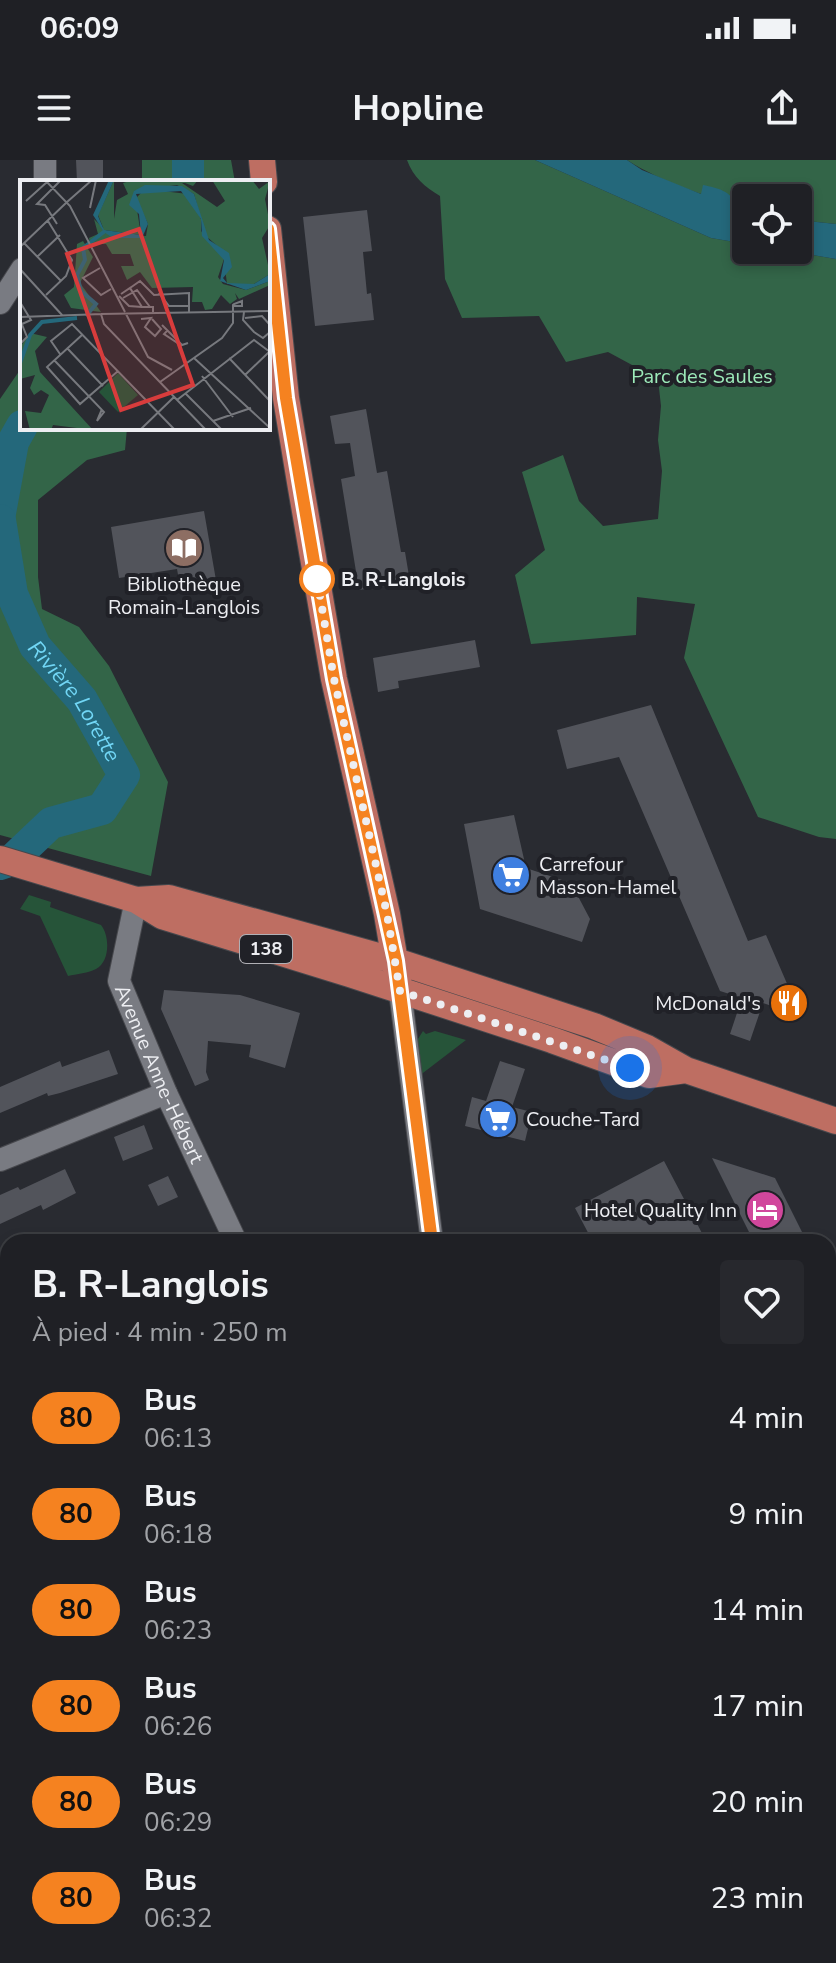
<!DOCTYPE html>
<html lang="fr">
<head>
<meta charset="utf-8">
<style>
  :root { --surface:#1f2025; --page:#27282d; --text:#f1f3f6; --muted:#a1a3a7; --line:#3c3e42 }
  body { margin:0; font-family:"Nunito Sans",sans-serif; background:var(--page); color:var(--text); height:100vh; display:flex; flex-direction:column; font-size:30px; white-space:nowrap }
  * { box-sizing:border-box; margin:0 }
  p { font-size:26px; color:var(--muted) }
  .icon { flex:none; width:44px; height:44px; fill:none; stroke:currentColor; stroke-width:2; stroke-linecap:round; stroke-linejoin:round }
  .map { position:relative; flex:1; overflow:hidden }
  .panel { position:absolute; left:0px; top:1074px; width:836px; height:730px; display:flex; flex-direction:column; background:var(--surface); border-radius:24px 24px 0 0; box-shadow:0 4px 12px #0003,0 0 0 2px var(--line) }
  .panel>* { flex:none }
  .badge { padding:0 16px; border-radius:26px; font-size:28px; line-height:52px }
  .fabs { position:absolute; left:732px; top:24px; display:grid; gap:16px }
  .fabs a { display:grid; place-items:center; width:80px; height:80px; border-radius:8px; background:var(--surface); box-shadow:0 4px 12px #0003,0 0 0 2px var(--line); font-size:40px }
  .you { position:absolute; width:40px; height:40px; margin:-20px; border:6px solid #fff; border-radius:50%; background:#1a73e8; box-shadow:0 0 0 12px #1a73e833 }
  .map>.badge { position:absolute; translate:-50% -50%; box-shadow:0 0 0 4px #fff }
  .round { display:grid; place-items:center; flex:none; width:84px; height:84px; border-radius:8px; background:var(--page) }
  .summary { display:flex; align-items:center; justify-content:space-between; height:136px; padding:0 32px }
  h1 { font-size:38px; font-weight:700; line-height:60px }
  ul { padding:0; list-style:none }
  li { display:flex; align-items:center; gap:24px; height:96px; padding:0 32px }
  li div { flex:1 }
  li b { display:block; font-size:30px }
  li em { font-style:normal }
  li .badge { min-width:88px; font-weight:700; text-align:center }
  .status { display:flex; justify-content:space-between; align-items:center; height:56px; padding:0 40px; background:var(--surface); direction:ltr }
  .status svg { height:22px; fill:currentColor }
  header { display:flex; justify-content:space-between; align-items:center; height:104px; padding:0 32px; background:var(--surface); font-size:36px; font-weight:700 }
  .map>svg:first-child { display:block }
  .green { fill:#265439 }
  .forest { fill:#336548 }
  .water { fill:#24687b }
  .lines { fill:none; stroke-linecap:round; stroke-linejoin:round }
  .river { stroke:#24687b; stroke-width:32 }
  .building { fill:#52545b }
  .minor-casing { stroke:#47484d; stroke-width:24 }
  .major-casing { stroke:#47484d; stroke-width:28 }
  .minor { stroke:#797b82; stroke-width:22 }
  .major { stroke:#be6e62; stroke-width:26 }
  .line-casing { stroke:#fff; stroke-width:18 }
  .line { stroke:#f58220; stroke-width:12 }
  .walk { stroke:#edeef2; stroke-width:8; stroke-dasharray:0 14.4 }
  .stop-dot { fill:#fff; stroke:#f58220; stroke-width:4 }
  .labels { text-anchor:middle; stroke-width:8; stroke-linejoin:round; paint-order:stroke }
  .shield { fill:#202127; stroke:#b0b0b5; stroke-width:2 }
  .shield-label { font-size:18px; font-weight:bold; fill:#edeef2 }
  .park-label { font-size:20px; fill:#9debba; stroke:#202127 }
  .stop-label { font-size:20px; font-weight:bold; fill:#edeef2; stroke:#202127; text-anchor:start }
  .poi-label { font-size:20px; fill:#edeef2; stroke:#202127; text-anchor:start }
  .street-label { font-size:20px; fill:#edeef2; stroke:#202127 }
  .water-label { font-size:22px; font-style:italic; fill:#71d6f5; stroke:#202127 }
  .inset-river { fill:none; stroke:#24687b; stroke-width:4 }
  .inset-road { fill:none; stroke:#77797e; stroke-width:2 }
  .view { fill:#d83c3c; fill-opacity:0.15; stroke:#d83c3c; stroke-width:4 }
  .inset-edge { fill:none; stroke:#edeef2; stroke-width:4 }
</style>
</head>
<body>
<div class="status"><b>06:09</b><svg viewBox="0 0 49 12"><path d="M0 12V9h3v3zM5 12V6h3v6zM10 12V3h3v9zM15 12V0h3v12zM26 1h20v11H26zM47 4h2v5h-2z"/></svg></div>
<header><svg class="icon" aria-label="menu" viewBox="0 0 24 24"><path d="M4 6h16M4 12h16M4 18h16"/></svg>Hopline<svg class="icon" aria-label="share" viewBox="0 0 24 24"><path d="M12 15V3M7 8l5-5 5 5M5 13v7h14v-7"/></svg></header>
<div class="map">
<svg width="836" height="1803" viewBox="0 0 836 1803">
  <rect width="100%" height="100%" fill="#292b31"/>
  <path class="green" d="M 29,735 L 51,742 L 50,747 L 101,765 C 110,776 110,802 96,809 C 89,813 76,814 68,816 L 40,756 L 20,749 Z
    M 423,871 L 426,874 L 435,871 L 466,880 L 419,916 L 416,882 Z
    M 8,1458 L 8,1794 L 0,1798 L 0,1461 Z"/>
  <path class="forest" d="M 142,0 L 231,0 L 235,22 L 142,22 Z
    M 407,0 L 535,0 L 711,78 L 746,84 L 746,90 L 783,90 L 836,99 L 836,679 L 819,677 L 758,657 L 684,498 L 695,444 L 637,437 L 636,475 L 531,484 L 515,415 L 545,390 L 522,312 L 563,295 L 579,341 L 603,366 L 658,359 L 662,311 L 658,280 L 661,246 L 658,219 L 608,192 L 566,202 L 539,156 L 462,158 L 445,119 L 440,36 C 425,27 413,17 407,0 Z
    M 627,0 L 836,0 L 836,64 L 798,60 L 798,38 L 746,38 L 746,49 C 705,35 663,23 627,0 Z
    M 22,207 L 22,268 L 127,268 L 125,290 L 87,300 L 38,340 L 38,417 L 42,449 L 79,467 L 109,506 L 168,622 L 151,716 L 0,675 L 0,239 Z"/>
  <path class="water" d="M 535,0 L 627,0 L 642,10 L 701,34 L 703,25 C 718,28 731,31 736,45 L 746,49 L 746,84 L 711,78 Z
    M 798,60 L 836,64 L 836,99 L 783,90 L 798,90 Z"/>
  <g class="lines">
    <g class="river">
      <path d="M 188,22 L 188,0"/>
      <path d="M 0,353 L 13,282 L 22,266"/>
      <path id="s1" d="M 0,360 L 12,434 L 35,486 L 82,540 L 124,615 L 102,649 L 51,663 L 12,700 L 0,704"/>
    </g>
  </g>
  <path class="building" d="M 76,0 L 103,0 L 103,22 L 77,22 Z
    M 367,50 L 372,91 L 363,92 L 367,134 L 371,133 L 374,160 L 315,166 L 303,57 Z
    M 366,249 L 377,313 L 387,311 L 401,392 L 405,392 L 410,422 L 359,430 L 341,319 L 355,316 L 350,283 L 335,284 L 330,256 Z
    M 204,351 L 217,426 L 181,432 L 177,409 L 119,418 L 111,367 Z
    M 475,480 L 480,507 L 398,521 L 399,528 L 378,532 L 373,498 Z
    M 651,545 L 748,781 L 766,775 L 801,856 L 763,843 L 750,881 L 730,874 L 742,838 L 720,831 L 619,597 L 567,609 L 557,570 Z
    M 514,655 L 526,708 L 571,723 L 590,759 L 582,782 L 480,749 L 464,664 Z
    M 164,830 L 240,835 L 300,853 L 285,908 L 249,897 L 251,885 L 208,881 L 206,912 L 209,920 L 195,926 L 161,849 Z
    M 109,890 L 118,914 L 60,933 L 48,936 L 47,933 L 0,953 L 0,927 L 60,901 L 62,907 Z
    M 500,901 L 525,909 L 512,947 L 532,952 L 525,981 L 465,966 L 472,937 L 486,941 Z
    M 144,965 L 153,989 L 123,1001 L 114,977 Z
    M 712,998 L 775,1018 L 807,1082 L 754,1082 Z
    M 664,1001 L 704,1077 L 694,1082 L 593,1082 L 575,1048 Z
    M 65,1009 L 76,1033 L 43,1050 L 41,1045 L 0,1064 L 0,1035 L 18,1027 L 20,1030 Z
    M 168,1016 L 178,1037 L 158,1046 L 148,1025 Z"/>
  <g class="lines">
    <g class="minor-casing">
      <g id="minor">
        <path d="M 45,22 L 45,0"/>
        <path d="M 0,143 L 22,109"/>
        <path id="s2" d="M 136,740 L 119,821 L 166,933 L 236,1082"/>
        <path d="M 400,831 L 432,1082"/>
        <path d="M 0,1000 L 166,933"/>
        <path d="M 0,1152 L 8,1169"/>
        <path d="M 0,1445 L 8,1441"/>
        <path d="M 828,1566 L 836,1563"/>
        <path d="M 310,1796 L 313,1803"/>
        <path d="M 572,1796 L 575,1803"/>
        <path d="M 822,1803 L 836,1796"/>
      </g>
    </g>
    <g class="major-casing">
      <path id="major" d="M 262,0 L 264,22
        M 268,69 L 286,238 L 300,322 L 334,519 L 387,754 L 400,831
        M 0,699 L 136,740 L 162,756 L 350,814 L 552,880 L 649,915 L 686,910
        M 136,740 L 169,738 L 396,801 L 594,866 L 647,888 L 686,910 L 836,961"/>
    </g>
    <use href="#minor" class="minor"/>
    <use href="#major" class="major"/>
  </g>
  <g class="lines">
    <g class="line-casing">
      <path id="line" d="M 268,69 L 286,238 L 334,519 L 396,801 L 432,1082"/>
    </g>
    <use href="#line" class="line"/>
    <path class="walk" d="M 317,419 L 315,406 L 334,519 L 387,754 L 400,831 L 630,908"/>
  </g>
  <defs>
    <g id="library-disc" transform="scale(2)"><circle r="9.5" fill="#8d6e63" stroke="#202127"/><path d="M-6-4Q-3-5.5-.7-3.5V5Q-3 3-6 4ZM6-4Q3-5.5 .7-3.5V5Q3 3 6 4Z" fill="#fff"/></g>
    <g id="supermarket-disc" transform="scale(2)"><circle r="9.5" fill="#3f7fe0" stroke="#202127"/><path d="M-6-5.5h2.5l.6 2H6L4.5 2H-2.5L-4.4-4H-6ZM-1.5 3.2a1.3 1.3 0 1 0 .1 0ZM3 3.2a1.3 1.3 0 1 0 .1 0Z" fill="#fff"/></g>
    <g id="restaurant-disc" transform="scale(2)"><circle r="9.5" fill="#e8710a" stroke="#202127"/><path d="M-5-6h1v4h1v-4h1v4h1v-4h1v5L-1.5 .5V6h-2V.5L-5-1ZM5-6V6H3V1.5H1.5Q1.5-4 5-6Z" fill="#fff"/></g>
    <g id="hotel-disc" transform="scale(2)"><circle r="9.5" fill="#d1479c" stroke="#202127"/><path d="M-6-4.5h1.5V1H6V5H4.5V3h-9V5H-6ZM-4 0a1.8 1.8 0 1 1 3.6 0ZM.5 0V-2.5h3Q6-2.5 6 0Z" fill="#fff"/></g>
  </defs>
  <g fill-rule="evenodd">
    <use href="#library-disc" x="184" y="388"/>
    <use href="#supermarket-disc" x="511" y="715"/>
    <use href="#restaurant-disc" x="789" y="843"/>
    <use href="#supermarket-disc" x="498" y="959"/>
    <use href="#hotel-disc" x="765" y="1050"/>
  </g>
  <circle class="stop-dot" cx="317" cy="419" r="16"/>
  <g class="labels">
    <rect class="shield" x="240" y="775" width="52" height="28" rx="6"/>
    <g class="shield-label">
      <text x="266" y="795">138</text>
    </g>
    <g class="park-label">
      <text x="702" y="223">Parc des Saules</text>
    </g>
    <g class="stop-label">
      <text x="341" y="426">B. R-Langlois</text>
    </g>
    <g class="poi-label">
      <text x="184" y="431" text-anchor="middle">Bibliothèque<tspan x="184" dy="23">Romain-Langlois</tspan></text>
      <text x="539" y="711">Carrefour<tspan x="539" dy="23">Masson-Hamel</tspan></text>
      <text x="761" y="850" text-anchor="end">McDonald's</text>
      <text x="526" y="966">Couche-Tard</text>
      <text x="737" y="1057" text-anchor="end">Hotel Quality Inn</text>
    </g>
    <g class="street-label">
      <text dy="7" stroke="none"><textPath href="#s2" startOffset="184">Avenue Anne-Hébert</textPath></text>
    </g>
    <g class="water-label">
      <text dy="8" stroke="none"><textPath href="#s1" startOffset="200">Rivière Lorette</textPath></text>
    </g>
  </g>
  <g transform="translate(20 20)">
    <rect width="250" height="250" fill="#292b31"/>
    <path d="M 98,193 L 118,215 L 98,232 L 79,212 Z" fill="#265439"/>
    <path d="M 94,0 L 94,39 L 97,20 L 108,14 L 103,3 L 113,0 L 178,0 L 173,6 L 165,3 L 162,3 L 197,27 L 205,21 L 192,0 L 232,0 L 239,9 L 250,1 L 245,19 L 250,45 L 242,58 L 250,94 L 234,104 L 207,104 L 203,71 L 186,56 L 174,14 L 157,5 L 114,11 L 121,55 L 84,50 L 78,35 ZM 125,9 L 168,14 L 181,39 L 181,51 L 204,79 L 198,97 L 203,104 L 226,110 L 250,101 L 250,105 L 219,119 L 215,113 L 217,119 L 210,124 L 201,115 L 192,129 L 185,130 L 182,122 L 172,122 L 173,107 L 132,108 L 120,92 L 107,100 L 101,86 L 114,86 L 110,74 L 92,74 L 86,64 L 70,64 L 69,58 L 78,54 L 74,39 L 93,58 L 126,56 L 128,44 L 116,18 ZM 63,61 L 73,77 L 60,103 L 81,132 L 51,128 L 44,115 L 54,107 L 57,64 ZM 10,153 L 27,157 L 15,171 L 20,192 L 73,250 L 33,245 L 31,250 L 10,250 L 5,231 L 21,233 L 29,215 L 21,210 L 14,215 L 10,208 L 15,195 L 0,199 L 0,167 Z" fill="#336548"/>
    <path d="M 89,0 L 94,0 L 78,36 L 84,50 L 121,55 L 119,34 L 109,25 L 114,11 L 125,5 L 162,6 L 174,14 L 189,60 L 209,73 L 212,87 L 203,98 L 207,103 L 234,104 L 250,94 L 250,101 L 226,110 L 200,101 L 204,80 L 182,56 L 181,39 L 161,11 L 116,14 L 128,44 L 122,58 L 93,58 L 84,52 L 73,35 Z" fill="#24687b"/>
    <path class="inset-river" d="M 66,136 L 76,124 L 61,111 L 57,95 L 65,80 L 63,68 L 85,51M 0,183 L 10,155 L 22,142 L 57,138"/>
    <path class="inset-road" d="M 25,0 L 50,26 L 105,132M 6,21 L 27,2M 47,22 L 72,0M 70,28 L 76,0M 37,44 L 25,25 L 17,24 L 41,0M 4,63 L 41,101M 0,67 L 47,22M 17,77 L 40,55M 80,88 L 63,98 L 81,115 L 91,109M 0,89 L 42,135M 110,108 L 120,101 L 134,115 L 169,113 L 169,133M 139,113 L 149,126 L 168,126M 101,114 L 110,108 L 122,127 L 133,127 L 133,132M 26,115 L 46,96 L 52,80 L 28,41M 99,116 L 109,126 L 122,127M 103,118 L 117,110 L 130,127M 0,122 L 11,140 L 2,144M 224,132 L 223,140 L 234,152 L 243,158 L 250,152M 81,134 L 84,144 L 186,250M 81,134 L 250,131M 106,134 L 128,177 L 152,190M 0,137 L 82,134M 225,138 L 242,136 L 250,145M 121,139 L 131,138 L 125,147 L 135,156 L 141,149 L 132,139M 142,145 L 162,165 L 168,163M 147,151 L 144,154 L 162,166M 62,155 L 27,187 L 60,224 L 98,191M 0,164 L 7,157 L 1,142M 47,168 L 83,206M 40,174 L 31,161 L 52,144 L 155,250M 174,178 L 250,248M 209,178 L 250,221M 34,180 L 84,232 L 77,241 L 82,229M 225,195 L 249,172M 182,196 L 213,237M 140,202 L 202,158 L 213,143 L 213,125 L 214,124 L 222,121 L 222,126 L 213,126M 165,213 L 202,250M 157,220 L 234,160 L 250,172M 193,241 L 231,228M 120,250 L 154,217"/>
    <path class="view" d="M 119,49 L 173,205 L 101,230 L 47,74 Z"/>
    <rect width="250" height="250" class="inset-edge"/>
  </g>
</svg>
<div class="fabs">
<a><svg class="icon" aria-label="locate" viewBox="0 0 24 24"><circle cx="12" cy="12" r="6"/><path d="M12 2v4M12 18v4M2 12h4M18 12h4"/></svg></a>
</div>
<div class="you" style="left:630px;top:908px"></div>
<section class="panel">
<div class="summary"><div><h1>B. R-Langlois</h1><p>À pied · 4 min · 250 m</p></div><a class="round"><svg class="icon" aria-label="heart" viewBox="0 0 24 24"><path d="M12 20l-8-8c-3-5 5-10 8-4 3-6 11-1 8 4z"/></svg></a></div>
<ul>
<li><span class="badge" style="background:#f58220;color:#111">80</span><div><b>Bus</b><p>06:13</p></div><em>4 min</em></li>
<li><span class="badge" style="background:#f58220;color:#111">80</span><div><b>Bus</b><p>06:18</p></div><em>9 min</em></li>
<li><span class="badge" style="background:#f58220;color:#111">80</span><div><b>Bus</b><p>06:23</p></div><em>14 min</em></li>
<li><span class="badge" style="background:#f58220;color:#111">80</span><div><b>Bus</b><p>06:26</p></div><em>17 min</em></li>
<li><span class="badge" style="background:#f58220;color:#111">80</span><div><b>Bus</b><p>06:29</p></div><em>20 min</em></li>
<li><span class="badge" style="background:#f58220;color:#111">80</span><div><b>Bus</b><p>06:32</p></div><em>23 min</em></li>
</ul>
</section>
</div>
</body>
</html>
